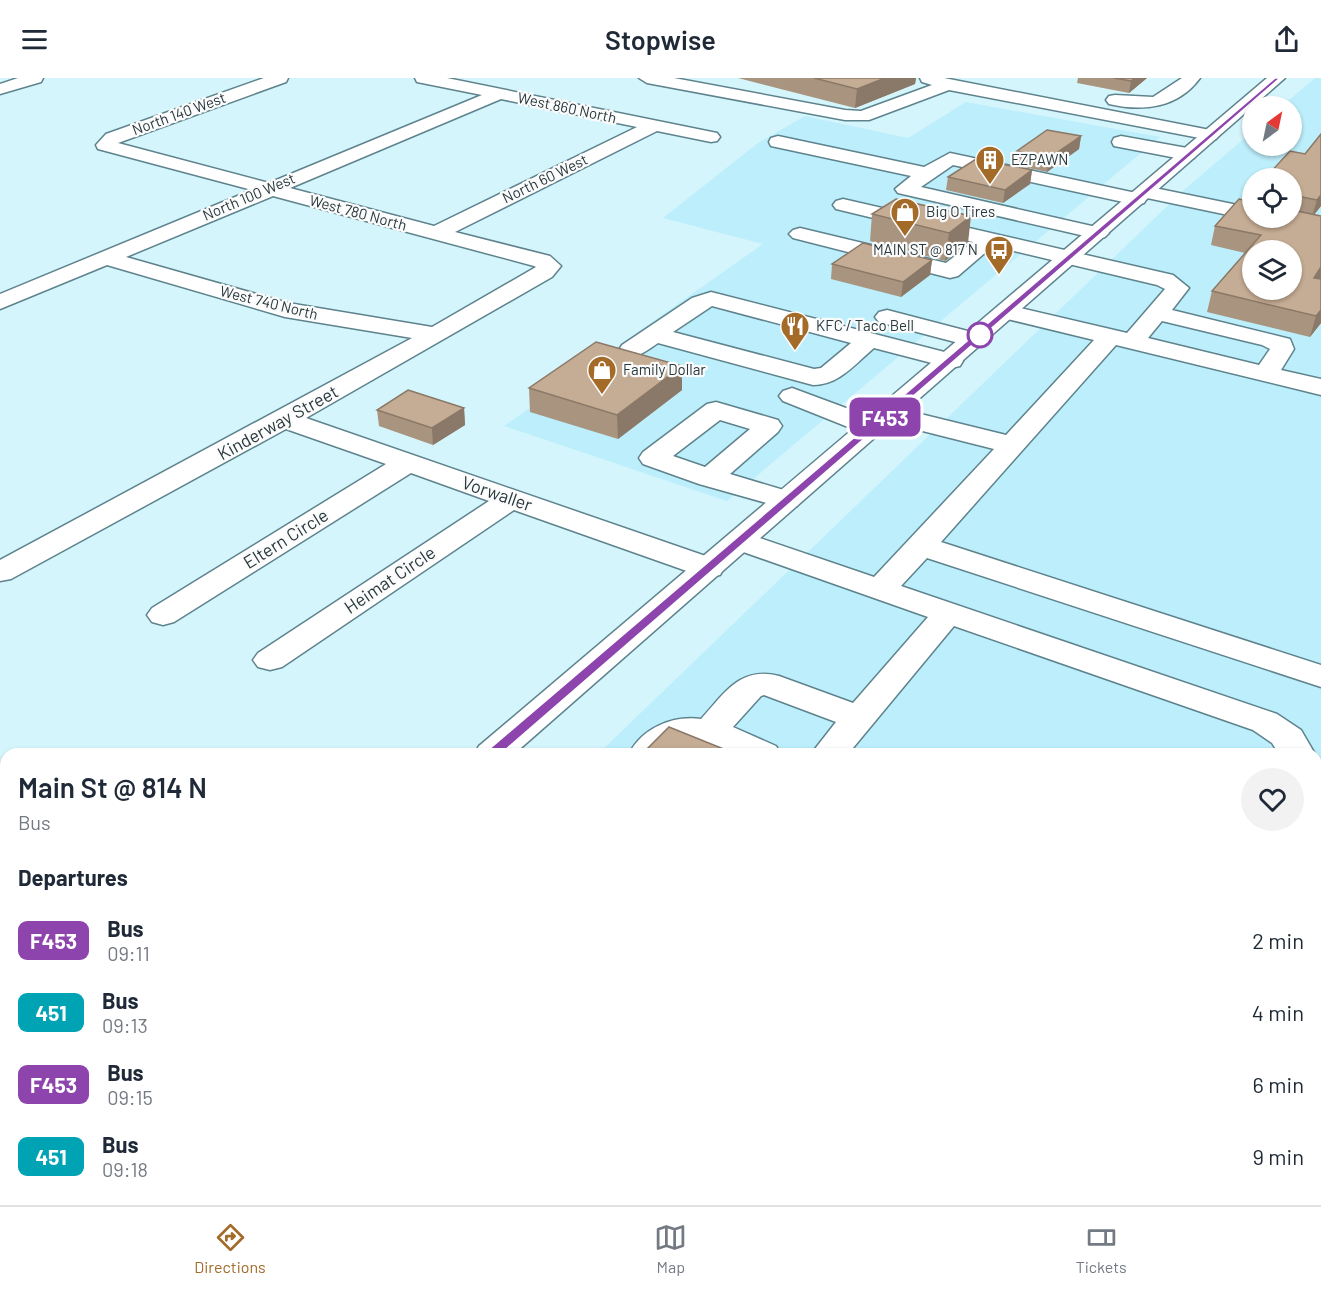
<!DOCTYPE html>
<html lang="en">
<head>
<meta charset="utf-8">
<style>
  :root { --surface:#fff; --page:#f2f2f3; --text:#1f2937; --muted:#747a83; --line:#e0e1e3; --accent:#a36a28 }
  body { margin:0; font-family:Barlow,sans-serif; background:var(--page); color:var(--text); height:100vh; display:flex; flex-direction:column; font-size:22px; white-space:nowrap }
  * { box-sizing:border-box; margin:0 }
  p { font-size:20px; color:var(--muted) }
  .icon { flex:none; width:33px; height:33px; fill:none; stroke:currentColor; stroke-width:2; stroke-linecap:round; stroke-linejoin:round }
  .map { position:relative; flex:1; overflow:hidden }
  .panel { position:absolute; left:0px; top:670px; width:1322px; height:458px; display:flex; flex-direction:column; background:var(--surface); border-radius:18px 18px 0 0; box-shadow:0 2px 4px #0004 }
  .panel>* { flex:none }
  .badge { padding:0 12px; border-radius:9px; font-size:21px; line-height:39px }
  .needle { width:39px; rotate:33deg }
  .buttons { position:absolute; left:1242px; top:18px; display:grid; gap:12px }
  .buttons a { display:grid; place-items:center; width:60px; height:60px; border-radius:50%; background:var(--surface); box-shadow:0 2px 4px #0004; font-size:30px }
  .map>.badge { position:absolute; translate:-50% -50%; box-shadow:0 0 0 3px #fff }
  h2 { padding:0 18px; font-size:22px; line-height:54px }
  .round { display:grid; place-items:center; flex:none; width:63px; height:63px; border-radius:32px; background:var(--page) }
  .summary { display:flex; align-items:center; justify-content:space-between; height:102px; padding:0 18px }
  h1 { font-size:28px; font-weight:600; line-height:45px }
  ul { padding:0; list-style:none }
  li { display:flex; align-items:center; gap:18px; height:72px; padding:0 18px }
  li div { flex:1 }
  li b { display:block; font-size:22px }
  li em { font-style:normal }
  li .badge { min-width:66px; font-weight:700; text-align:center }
  header { display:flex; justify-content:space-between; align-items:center; height:78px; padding:0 18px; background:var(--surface); font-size:27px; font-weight:600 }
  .menu { display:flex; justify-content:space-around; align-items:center; height:84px; border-top:2px solid var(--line); background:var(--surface); font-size:16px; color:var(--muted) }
  .menu a { display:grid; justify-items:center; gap:3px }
  .menu .selected { color:var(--accent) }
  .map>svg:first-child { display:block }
  .built { fill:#bceefb; fill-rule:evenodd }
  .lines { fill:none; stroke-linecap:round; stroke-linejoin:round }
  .minor-casing { stroke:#5e838d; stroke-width:3 }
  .highway-casing { stroke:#5e838d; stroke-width:3 }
  .minor { fill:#fff; fill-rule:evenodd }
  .highway { fill:#fff; fill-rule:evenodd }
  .wall { fill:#a9947f }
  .shaded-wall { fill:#8a7868 }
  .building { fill:#c5ac94; stroke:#8a7868; stroke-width:1.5; fill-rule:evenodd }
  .line { fill:#8e44ad; stroke:#fff; stroke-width:1.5 }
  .stop-dot { fill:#fff; stroke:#8e44ad; stroke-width:3 }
  .labels { text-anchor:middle; stroke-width:4.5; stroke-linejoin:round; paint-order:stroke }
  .far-street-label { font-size:15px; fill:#29393d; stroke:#fbfbfb }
  .far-poi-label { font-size:15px; fill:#29393d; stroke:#fbfbfb; text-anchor:start }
  .street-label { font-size:18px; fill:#29393d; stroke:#fbfbfb }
</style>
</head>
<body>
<header><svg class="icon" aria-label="menu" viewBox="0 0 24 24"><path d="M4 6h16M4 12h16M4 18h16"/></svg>Stopwise<svg class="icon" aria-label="share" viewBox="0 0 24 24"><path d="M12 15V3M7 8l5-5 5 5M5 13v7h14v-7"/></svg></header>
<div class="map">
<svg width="1321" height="1127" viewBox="0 0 1321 1127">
  <rect width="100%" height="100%" fill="#d5f5fd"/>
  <path class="built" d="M 1315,0 L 1321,0 L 1321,1076 L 1316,1073 L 1316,676 L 598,676 L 1185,111 L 1252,54 L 1252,68 L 1292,68 L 1292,28 L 1282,28 ZM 1252,100 L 1292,100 L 1292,140 L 1252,140 ZM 1252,172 L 1292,172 L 1292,212 L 1252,212 Z
    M 966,24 L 1160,59 L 727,423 L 504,348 L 763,166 L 663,140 L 758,65 L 805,38 L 908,60 Z
    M 105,1122 L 1015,1122 L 1013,1127 L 99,1127 Z"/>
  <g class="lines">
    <g class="minor-casing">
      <path id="minor" d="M 18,0 L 43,0 L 41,4 L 0,16 L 0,6 Z
        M 264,0 L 288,0 L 286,4 L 118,65 L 269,105 L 482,17 L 417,4 L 415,0 L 447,0 L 717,55 L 720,59 L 717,63 L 711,64 L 657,53 L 455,154 L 550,178 L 561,188 L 552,199 L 306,340 L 720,483 L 724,490 L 720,497 L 709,499 L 698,497 L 514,432 L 282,589 L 270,592 L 258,589 L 253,582 L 258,575 L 489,423 L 411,395 L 174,544 L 163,547 L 152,544 L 147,537 L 152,530 L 386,386 L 286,351 L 11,501 L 0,503 L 0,482 L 412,260 L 285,239 L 107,187 L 0,231 L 0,216 L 252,112 L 98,71 L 96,67 L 106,56 ZM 501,21 L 637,49 L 434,148 L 290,110 ZM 273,118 L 534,188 L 536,189 L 432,249 L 288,225 L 126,179 Z
        M 639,0 L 674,0 L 845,32 L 861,33 L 932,7 L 922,4 L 920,0 L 944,0 L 1210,52 L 1216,53 L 1219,57 L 1216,61 L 1210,62 L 949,12 L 869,42 L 845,42 L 647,5 Z
        M 1182,0 L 1200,0 C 1178,30 1143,34 1109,26 L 1106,22 L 1109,18 L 1115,17 L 1153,19 Z
        M 778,58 L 924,89 L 950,75 L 1136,115 L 1138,110 L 1145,108 L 1252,130 L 1252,140 L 1260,140 L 1252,142 L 1147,120 L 1144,125 L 1137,127 L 953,87 L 921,109 L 1105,151 L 1109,155 L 1105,159 L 1098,161 L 898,115 L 895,111 L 911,98 L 771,68 L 769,64 L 771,60 Z
        M 1121,58 L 1187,70 L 1194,72 L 1196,76 L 1194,80 L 1187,82 L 1114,68 L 1112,64 L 1114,60 Z
        M 843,121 L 1173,197 L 1189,210 L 1172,232 L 1290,261 L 1294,271 L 1281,292 L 1321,301 L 1321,317 L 1116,267 L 941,464 L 1321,587 L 1321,609 L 927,480 L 901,508 L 1277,636 L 1301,652 L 1315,676 L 1279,676 L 1272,665 L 1253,652 L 954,548 L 848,676 L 811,676 L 836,644 L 764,617 L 761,618 L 733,649 L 776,668 L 781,676 C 766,676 747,680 733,676 C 704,670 694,650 667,676 L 629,676 C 642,650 673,637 701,641 C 725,615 740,588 779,598 L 853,625 L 928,539 L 729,469 L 725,463 L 729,457 L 740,454 L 751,457 L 874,499 L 994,371 L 879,342 L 875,336 L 879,330 L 888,328 L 1006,357 L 1094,262 L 999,239 L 995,234 L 999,229 L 1007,227 L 1127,255 L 1165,211 L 1157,207 L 993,168 L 958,198 L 950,200 L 793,160 L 789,156 L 793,152 L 800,150 L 946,185 L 973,164 L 836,131 L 833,127 L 836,123 ZM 1162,243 L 1262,267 L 1270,271 L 1259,287 L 1148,260 Z
        M 711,214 L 960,278 L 963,283 L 960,288 L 951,290 L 874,270 C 855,286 839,307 813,307 L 658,265 C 646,273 638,281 622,277 L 619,272 L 622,267 L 692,220 ZM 712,228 L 851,265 L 821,290 L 814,291 L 673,254 Z
        M 887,232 L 983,257 L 986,262 L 983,267 L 974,269 L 879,244 L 875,239 L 879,234 Z
        M 792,310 L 881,343 L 885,349 L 881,355 L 872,357 L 863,355 L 783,323 L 779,318 L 783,313 Z
        M 716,324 L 778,342 L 782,348 L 778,354 L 730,396 L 797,416 L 801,422 L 797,428 L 787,431 L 777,428 L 699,406 L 643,386 L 639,380 L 643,374 L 707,326 ZM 720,342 L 750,351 L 705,389 L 673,378 Z
        M 0,689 L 6,691 L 6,719 L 0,717 Z
        M 0,991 L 6,993 L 6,1033 L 0,1031 Z
        M 1316,1109 L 1321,1112 L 1321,1127 L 1271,1127 L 1268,1122 L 1316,1122 Z
        M 764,1122 L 820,1122 L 823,1127 L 767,1127 Z
        M 1041,1122 L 1091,1122 L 1088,1127 L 1038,1127 Z"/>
    </g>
    <g class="highway-casing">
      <path id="highway" d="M 1267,0 L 1285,0 L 514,676 L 474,676 L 479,668 Z
        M 6,1075 L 6,1120 L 0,1123 L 0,1077 Z"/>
    </g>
    <use href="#minor" class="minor"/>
    <use href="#highway" class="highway"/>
  </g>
  <path class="wall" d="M 738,0 L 916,0 L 915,6 L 855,30 Z
    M 1078,0 L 1147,0 L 1129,15 L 1077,5 Z
    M 1321,56 L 1321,128 L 1314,137 L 1321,138 L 1321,245 L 1310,259 L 1207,234 L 1212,213 L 1245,175 L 1211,167 L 1215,148 L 1248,123 L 1252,109 L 1252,140 L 1292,140 L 1292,100 L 1267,98 L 1305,76 Z
    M 1081,58 L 1079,71 L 1047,94 L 1015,87 L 1017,73 Z
    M 1032,92 L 1030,106 L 1003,125 L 946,112 L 948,99 Z
    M 896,121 L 968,165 L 945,183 L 870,163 L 872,136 Z
    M 932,182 L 930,197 L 901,219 L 831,201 L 832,186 Z
    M 682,288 L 682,312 L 618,361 L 530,334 L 529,310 Z
    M 464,330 L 465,347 L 433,367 L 379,348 L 377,332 Z
    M 1321,739 L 1321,1038 L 1316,1036 L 1316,753 Z"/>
  <path class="shaded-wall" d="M 885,0 L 916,0 L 915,6 L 855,30 L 857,11 Z
    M 1135,0 L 1147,0 L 1129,15 L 1131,3 Z
    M 1081,58 L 1079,71 L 1047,94 L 1049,80 Z
    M 1032,92 L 1030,106 L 1003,125 L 1005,112 Z
    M 1321,117 L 1321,128 L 1312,139 L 1317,122 Z
    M 1297,118 L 1292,135 L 1292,136 L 1292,131 L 1294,121 Z
    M 971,138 L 968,165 L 945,183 L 949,155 Z
    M 932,182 L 930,197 L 901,219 L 903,204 Z
    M 1321,189 L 1321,201 L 1314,200 Z
    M 1321,232 L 1321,245 L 1310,259 L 1316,238 Z
    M 682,288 L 682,312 L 618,361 L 617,337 Z
    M 464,330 L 465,347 L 433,367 L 432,350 Z
    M 6,820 L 6,868 L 2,871 L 0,866 L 0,824 Z"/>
  <path class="building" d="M 814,0 L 885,0 L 857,11 Z
    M 1114,0 L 1135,0 L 1131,3 Z
    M 1047,52 L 1081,58 L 1049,80 L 1017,73 Z
    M 1321,56 L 1321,117 L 1317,122 L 1297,118 L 1294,121 L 1292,121 L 1292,100 L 1260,100 L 1263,98 L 1267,98 L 1290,73 L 1305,76 Z
    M 976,81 L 1032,92 L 1005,112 L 948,99 Z
    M 896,121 L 971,138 L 949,155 L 872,136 Z
    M 1239,121 L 1252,124 L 1252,140 L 1292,140 L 1292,132 L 1321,138 L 1321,189 L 1314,200 L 1321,201 L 1321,232 L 1316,238 L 1212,213 L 1261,157 L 1215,148 ZM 1252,172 L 1292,172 L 1292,212 L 1252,212 Z
    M 863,165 L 932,182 L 903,204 L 832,186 Z
    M 596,264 L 682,288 L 617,337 L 529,310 Z
    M 408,312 L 464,330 L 432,350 L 377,332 Z
    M 669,649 L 736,676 L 642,676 Z
    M 6,723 L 6,820 L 0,824 L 0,727 Z
    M 1321,739 L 1321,993 L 1316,990 L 1316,753 Z
    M 89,1122 L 155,1122 L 162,1127 L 84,1127 Z
    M 573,1122 L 727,1122 L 736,1127 L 569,1127 Z"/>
  <path class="line" d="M 1275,0 L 1280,0 L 496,680 L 487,680 L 485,676 L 487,673 Z"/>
  <defs>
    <g id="building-pin" transform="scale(1.5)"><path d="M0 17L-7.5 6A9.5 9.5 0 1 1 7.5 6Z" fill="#a36a28" stroke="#fbfbfb"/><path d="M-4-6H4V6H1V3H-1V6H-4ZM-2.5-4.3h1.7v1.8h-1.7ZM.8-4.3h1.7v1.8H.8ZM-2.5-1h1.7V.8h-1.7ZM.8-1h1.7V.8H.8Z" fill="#fff"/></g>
    <g id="shop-pin" transform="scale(1.5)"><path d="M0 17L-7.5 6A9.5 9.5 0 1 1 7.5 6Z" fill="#a36a28" stroke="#fbfbfb"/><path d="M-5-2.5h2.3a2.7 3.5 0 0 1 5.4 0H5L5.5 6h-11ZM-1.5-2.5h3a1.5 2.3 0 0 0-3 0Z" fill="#fff"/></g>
    <g id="bus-pin" transform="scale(1.5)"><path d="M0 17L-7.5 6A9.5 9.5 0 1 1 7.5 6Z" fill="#a36a28" stroke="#fbfbfb"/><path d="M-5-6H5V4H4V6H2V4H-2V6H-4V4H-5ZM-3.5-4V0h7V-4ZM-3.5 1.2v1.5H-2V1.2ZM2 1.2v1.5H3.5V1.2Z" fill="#fff"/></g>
    <g id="restaurant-pin" transform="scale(1.5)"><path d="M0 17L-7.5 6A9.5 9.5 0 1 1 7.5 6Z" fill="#a36a28" stroke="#fbfbfb"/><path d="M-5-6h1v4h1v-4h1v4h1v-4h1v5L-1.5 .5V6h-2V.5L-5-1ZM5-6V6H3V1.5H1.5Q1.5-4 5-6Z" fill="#fff"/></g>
  </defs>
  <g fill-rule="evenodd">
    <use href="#building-pin" x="990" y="82"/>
    <use href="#shop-pin" x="905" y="134"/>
    <use href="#bus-pin" x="999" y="172"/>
    <use href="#restaurant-pin" x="795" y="248"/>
    <use href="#shop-pin" x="602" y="292"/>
  </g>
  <circle class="stop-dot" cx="980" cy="257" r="12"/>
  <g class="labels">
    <g class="far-street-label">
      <text transform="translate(567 30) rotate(12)" y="5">West 860 North</text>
      <text transform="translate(179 36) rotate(-20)" y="5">North 140 West</text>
      <text transform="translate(545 101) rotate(-26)" y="5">North 60 West</text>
      <text transform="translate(249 119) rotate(-23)" y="5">North 100 West</text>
      <text transform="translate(358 135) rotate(15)" y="5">West 780 North</text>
      <text transform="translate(269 225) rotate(14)" y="5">West 740 North</text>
    </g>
    <g class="far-poi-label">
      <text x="1011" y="87">EZPAWN</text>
      <text x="926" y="139">Big O Tires</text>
      <text x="978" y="177" text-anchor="end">MAIN ST @ 817 N</text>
      <text x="816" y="253">KFC / Taco Bell</text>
      <text x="623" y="297">Family Dollar</text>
    </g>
    <g class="street-label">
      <text transform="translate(278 345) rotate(-29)" y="6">Kinderway Street</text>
      <text transform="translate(497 416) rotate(19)" y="6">Vorwaller</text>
      <text transform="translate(286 461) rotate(-32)" y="6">Eltern Circle</text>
      <text transform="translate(390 502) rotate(-34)" y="6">Heimat Circle</text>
    </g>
  </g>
</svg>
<div class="buttons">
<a><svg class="needle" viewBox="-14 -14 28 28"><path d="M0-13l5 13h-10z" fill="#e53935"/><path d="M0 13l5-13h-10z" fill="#747a83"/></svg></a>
<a><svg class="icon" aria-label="locate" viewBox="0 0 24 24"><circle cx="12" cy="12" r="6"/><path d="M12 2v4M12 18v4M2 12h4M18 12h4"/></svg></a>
<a><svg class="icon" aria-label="layers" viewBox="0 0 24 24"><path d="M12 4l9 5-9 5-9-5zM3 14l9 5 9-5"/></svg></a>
</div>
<b class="badge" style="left:885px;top:339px;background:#8e44ad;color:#fff">F453</b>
<section class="panel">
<div class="summary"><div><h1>Main St @ 814 N</h1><p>Bus</p></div><a class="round"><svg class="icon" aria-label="heart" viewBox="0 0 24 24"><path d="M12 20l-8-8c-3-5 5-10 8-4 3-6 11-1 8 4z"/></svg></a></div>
<h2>Departures</h2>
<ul>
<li><span class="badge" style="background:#8e44ad;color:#fff">F453</span><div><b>Bus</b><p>09:11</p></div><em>2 min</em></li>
<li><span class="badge" style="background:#00a3b4;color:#fff">451</span><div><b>Bus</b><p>09:13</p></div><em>4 min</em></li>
<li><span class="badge" style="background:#8e44ad;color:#fff">F453</span><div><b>Bus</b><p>09:15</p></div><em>6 min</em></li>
<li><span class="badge" style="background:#00a3b4;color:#fff">451</span><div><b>Bus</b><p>09:18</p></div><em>9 min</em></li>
</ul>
</section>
</div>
<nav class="menu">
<a class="selected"><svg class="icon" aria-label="directions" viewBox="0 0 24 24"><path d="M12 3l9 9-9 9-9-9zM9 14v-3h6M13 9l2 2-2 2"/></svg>Directions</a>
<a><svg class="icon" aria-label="map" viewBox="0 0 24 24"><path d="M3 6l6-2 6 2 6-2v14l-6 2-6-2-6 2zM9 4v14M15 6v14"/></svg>Map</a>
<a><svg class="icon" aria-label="tickets" viewBox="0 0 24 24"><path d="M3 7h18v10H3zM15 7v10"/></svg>Tickets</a>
</nav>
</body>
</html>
